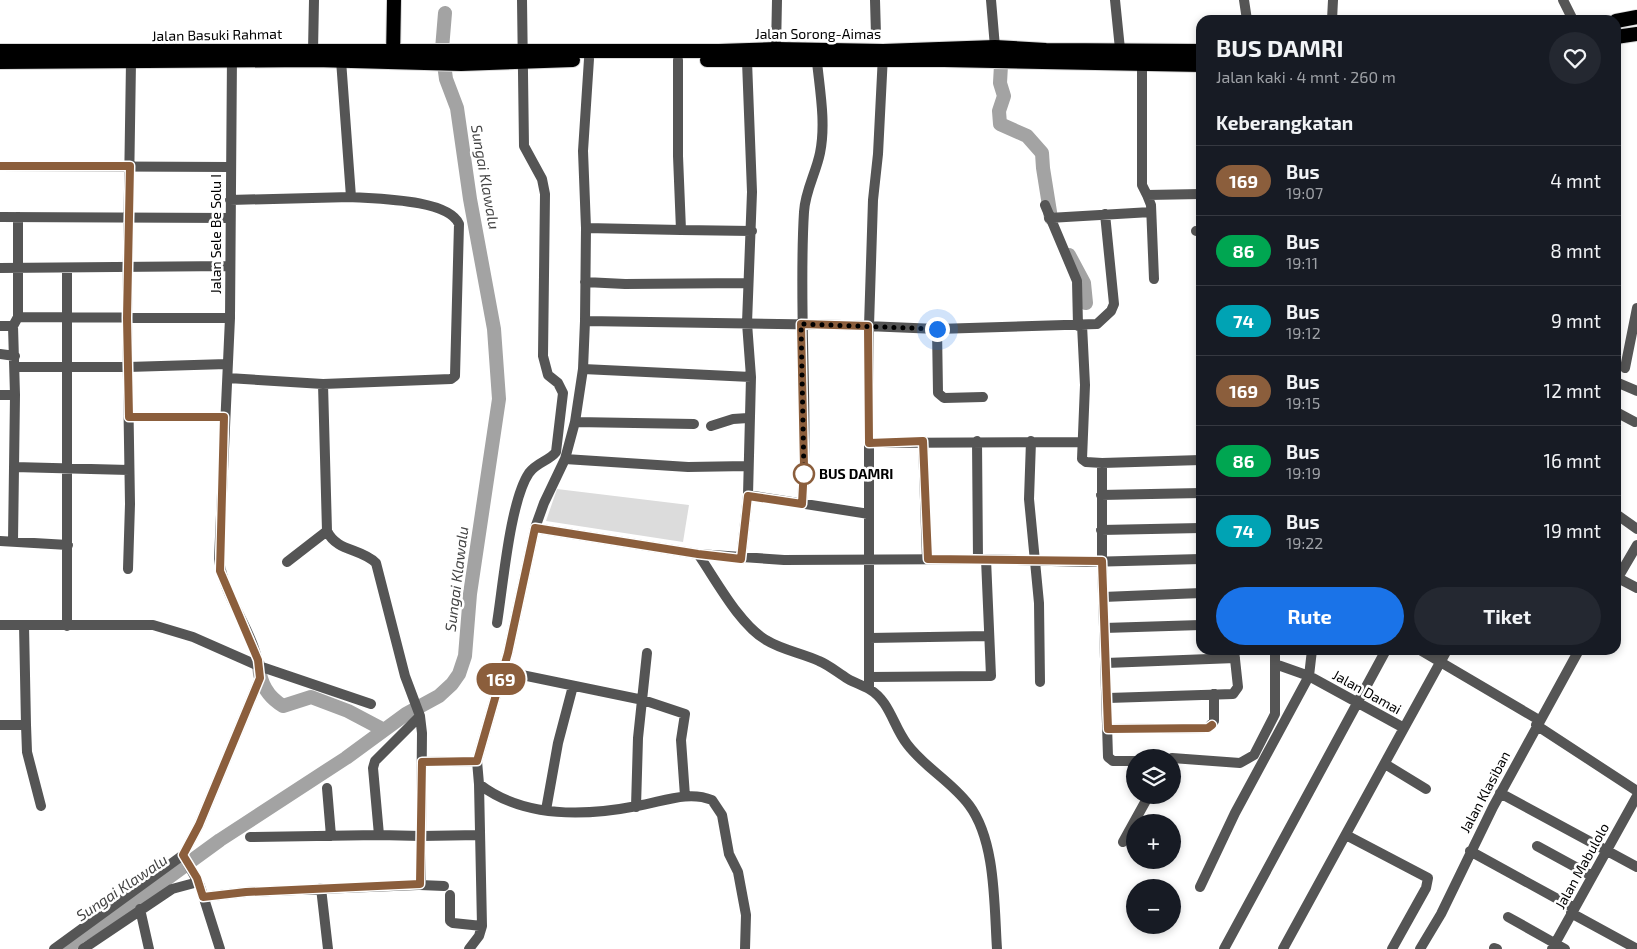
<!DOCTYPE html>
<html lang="id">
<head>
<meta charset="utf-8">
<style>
  :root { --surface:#171b24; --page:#242831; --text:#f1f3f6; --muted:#9ea1a6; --line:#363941; --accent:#1a73e8 }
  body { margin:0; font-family:"Exo 2",sans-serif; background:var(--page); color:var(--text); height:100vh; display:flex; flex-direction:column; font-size:19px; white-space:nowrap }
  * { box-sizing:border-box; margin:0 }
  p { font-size:16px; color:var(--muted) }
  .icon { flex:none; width:28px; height:28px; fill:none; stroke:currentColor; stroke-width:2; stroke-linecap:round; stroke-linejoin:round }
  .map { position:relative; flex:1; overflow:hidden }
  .side { position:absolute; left:1196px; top:15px; width:425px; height:640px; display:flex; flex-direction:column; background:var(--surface); border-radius:15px; box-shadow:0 2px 8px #0003 }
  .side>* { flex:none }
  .badge { padding:0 10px; border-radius:16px; font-size:18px; line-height:32px }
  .controls { position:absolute; left:1126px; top:749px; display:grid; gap:10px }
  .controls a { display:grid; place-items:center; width:55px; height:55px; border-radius:50%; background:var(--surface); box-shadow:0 2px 8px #0003; font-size:25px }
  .you { position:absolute; width:25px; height:25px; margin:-12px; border:4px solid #fff; border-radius:50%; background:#1a73e8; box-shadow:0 0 0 8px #1a73e833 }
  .map>.badge { position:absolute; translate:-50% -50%; box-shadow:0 0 0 2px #fff }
  h2 { padding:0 20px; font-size:19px; line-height:45px }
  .round { display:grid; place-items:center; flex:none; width:52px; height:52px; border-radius:26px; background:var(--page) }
  .head { display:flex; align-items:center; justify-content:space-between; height:85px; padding:0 20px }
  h1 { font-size:24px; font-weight:700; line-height:38px }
  .action { display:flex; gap:10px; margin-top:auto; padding:10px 20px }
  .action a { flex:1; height:58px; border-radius:30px; background:var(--accent); color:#fff; font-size:20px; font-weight:700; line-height:58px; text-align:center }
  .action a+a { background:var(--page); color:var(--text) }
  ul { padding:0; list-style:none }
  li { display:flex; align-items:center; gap:15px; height:70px; padding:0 20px; border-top:1px solid var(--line) }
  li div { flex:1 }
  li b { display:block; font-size:19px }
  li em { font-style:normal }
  li .badge { min-width:55px; font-weight:700; text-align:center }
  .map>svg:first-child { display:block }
  .green { fill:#dcdcdc }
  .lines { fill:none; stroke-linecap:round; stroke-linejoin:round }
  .river { stroke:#a3a3a3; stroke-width:14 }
  .highway-casing { stroke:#dbdbdb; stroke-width:16 }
  .minor { stroke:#555; stroke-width:10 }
  .highway { stroke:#000; stroke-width:14 }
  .line-casing { stroke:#fff; stroke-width:11 }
  .line { stroke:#8b5e3c; stroke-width:8 }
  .walk { stroke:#000; stroke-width:5; stroke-dasharray:0 9 }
  .stop-dot { fill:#fff; stroke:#8b5e3c; stroke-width:2.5 }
  .labels { text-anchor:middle; stroke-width:5; stroke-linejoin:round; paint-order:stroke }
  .street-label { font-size:14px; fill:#000; stroke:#fff }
  .stop-label { font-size:14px; font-weight:bold; fill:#000; stroke:#fff; text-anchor:start }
  .water-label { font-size:15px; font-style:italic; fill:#444; stroke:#fff }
</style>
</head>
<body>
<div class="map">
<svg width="1637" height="949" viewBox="0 0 1637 949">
  <rect width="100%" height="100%" fill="#fff"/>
  <path class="green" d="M 557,489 L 689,505 L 683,542 L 546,521 Z"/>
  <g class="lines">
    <path class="river" d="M 1001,65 L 1000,83 L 1004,96 L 999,111 L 1000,124 L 1027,136 L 1042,153 L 1043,168 L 1051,218
      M 1069,255 L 1084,283 L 1086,303
      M 259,666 C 260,684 268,697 283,706 L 311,697 L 348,711 L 384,730
      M 68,949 L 79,937 L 128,907 L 220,840 L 346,758 L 406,714 L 439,696 L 452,684 L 459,674 L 465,656 L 470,594 L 499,399 L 494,329 L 470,199 L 457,108 L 446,79 L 442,49 L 445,13"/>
    <g class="highway-casing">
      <path id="highway" d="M 1616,21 L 1637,17
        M 1616,37 L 1637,34
        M 0,51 L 719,51 L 776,49 L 883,51 L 995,47 L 1046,50 L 1201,51
        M 393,59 L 394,0
        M 707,60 L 944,60 L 1201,65
        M 0,62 L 315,60 L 461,64 L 573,60"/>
    </g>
    <path class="minor" d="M 875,0 L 876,35
      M 991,0 L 995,47
      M 1115,0 L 1120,49
      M 1244,0 L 1247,20
      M 1563,0 L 1573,20
      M 1332,20 L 1333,0
      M 776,49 L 777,0
      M 313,51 L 314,0
      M 589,59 L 583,151 L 586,228 L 585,321 L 583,369 L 575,422 L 565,459 L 544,503 L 535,528 L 508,653 L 477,761 L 479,784 C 523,818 586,816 637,806 C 662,802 688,790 712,800 L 722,815 L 729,854 L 738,872 L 746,915 L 745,949
      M 1142,64 L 1142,185 L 1147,195
      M 0,166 L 230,167
      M 230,200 L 351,197 L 341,60
      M 1045,205 L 1077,281 L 1078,326
      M 0,217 L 230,218
      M 1049,218 L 1151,212
      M 586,228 L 681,230 L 678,156 L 678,60
      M 681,230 L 752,231
      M 1196,231 L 1201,231
      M 0,268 L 230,266
      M 1154,279 L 1151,205 L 1147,195 L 1201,194
      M 585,282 L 625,284 L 748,283
      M 18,317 L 230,318
      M 585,321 L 843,325 L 937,329 L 1097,324 L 1111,311 L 1114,304 L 1105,214
      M 1082,325 L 1085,385 L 1082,459 L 1086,462 L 1102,463 L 1201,460
      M 0,326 L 13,326
      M 937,329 L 938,393 L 944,398 L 983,397
      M 0,354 L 15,356
      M 16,367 L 128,367 L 227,364
      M 1625,368 L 1637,308
      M 583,369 L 751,377
      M 228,378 L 323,384 L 451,379 L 455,376 L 459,224 C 448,199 376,199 351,197
      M 1616,382 L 1637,391
      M 323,384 L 327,531 C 337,552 361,548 376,563 L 405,676 L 420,716 L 422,733 L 421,836 L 379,835 L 373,768 L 375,761 L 420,716
      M 0,395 L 15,395 L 13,326 L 18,317 L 18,217
      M 1616,412 L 1635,422
      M 129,417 L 224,417
      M 575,422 L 694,424
      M 711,426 L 733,419 L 748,418
      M 923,441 L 927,559
      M 977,441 L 978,560
      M 1031,441 L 1029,499 L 1039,603 L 1040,682
      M 869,443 L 1082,442
      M 565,459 L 688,467 L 748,466
      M 1102,463 L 1102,561 L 1108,757 L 1113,761 L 1135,761
      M 14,467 L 129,470
      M 748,495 L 869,514
      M 1101,495 L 1201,493
      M 802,504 C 809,407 798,309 804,212 C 805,191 816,173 820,153 C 826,124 820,91 817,62
      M 1616,514 L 1637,529
      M 535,528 L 698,554 C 716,580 739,624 766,640 C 782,650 802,653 819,661 C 829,665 838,673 848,679 C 855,683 862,685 869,689 C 890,701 893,726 907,744 C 925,768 951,781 969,805 C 996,841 994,905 997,949
      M 1101,530 L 1201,528
      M 0,541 L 68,545
      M 13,541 L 15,395
      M 698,554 L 784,560 L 986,559 L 1087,562 L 1201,559
      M 741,559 L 748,495 L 751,377 L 747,323 L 752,192 L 747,61
      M 287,562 L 327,531
      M 128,569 L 130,504 L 127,318 L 131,62
      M 1618,578 L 1637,588
      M 1616,581 L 1637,545
      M 1103,597 L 1201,593
      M 497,623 C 503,586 510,501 529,473 C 537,462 549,461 556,452 L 563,393 L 558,383 L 548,375 L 543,356 L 545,194 L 542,179 L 524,146 L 522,0
      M 0,625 L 153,625 L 193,637 L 259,666 L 371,704
      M 24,625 L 26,725
      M 67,626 L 67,268
      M 1104,628 L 1201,625
      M 869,638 L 989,636
      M 1420,650 L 1539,720
      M 1106,663 L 1235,658
      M 1275,664 L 1309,676 L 1404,728 L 1447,650
      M 503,671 L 643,700 L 685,714 L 681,740 L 685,796
      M 869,677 L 991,676 L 986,559
      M 869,689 L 869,326 L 873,200 L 878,154 L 883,55
      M 1108,698 L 1233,694 L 1238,687 L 1234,650
      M 0,725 L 26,725 L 27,752 L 41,806
      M 1536,725 L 1637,791
      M 1108,729 L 1208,728 L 1214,721 L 1214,694
      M 1172,758 L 1240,763 L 1254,755 L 1275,714 L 1275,650
      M 422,762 L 477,761
      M 1385,764 L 1426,789
      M 327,788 L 331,836
      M 1500,793 L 1637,867
      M 636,807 L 638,738 L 647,653
      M 546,810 L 558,743 L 573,686
      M 1346,835 L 1428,878 L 1426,888 L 1392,949
      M 250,837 L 379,835
      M 1123,842 L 1149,795
      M 1537,846 L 1592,876
      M 1470,851 L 1574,908
      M 183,855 L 200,886 L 220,949
      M 420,885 L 444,886
      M 1200,887 L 1235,813 L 1309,676 L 1312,650
      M 321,888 L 328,949
      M 450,895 L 450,921 L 453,923 L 482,926
      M 203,897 L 246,892 L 418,885 L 421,881 L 421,836 L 480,835
      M 140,909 L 149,949
      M 1571,913 L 1637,949
      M 1508,917 L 1565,949
      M 1494,948 L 1497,949
      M 54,949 L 183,855 L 199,825 L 260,678 C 259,636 224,601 219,559 L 230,318 L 232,55
      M 83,949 L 172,889 L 198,882
      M 469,949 L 479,936 L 482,926 L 479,784
      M 1224,949 L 1386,650
      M 1283,949 L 1404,728
      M 1420,949 L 1441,914 L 1493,807 L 1579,650
      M 1552,949 L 1637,796"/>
    <use href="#highway" class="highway"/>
  </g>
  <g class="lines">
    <g class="line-casing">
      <path id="line" d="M 0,166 L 130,166 L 127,318 L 129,417 L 224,417 L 220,571 L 258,660 L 260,678 L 199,825 L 183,855 L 197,878 L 203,897 L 246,892 L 420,884 L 422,762 L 477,761 L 508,653 L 535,528 L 698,554 L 741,559 L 748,496 L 802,504 L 804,467 L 801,324 L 868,326 L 869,443 L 923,441 L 928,559 L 1102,561 L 1108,729 L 1208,728 L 1212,725"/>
    </g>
    <use href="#line" class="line"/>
    <path class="walk" d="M 804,474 L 801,324 L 937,329"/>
  </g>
  <circle class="stop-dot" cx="804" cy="474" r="10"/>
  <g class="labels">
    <g class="street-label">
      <text x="818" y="39">Jalan Sorong-Aimas</text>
      <text transform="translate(217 35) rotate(-1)" y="5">Jalan Basuki Rahmat</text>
      <text transform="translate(216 234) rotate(-90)" y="5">Jalan Sele Be Solu I</text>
      <text transform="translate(1367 692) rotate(29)" y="5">Jalan Damai</text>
      <text transform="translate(1485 792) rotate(-62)" y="5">Jalan Klasiban</text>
      <text transform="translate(1582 866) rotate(-61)" y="5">Jalan Mabulolo</text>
    </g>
    <g class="stop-label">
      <text x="819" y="479">BUS DAMRI</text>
    </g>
    <g class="water-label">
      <text transform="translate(485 177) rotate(80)" y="5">Sungai Klawalu</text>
      <text transform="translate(457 579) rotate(-83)" y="5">Sungai Klawalu</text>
      <text transform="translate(122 888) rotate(-34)" y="5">Sungai Klawalu</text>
    </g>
  </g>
</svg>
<div class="controls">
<a><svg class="icon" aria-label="layers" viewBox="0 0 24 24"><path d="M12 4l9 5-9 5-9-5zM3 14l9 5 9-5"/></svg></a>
<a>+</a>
<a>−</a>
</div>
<div class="you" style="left:937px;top:329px"></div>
<b class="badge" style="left:501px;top:679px;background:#8b5e3c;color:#fff">169</b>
<section class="side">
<div class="head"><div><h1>BUS DAMRI</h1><p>Jalan kaki · 4 mnt · 260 m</p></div><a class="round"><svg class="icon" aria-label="heart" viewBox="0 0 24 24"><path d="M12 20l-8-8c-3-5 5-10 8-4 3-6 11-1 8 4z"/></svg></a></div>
<h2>Keberangkatan</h2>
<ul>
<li><span class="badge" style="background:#8b5e3c;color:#fff">169</span><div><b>Bus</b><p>19:07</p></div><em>4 mnt</em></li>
<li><span class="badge" style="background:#00a651;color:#fff">86</span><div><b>Bus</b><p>19:11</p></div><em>8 mnt</em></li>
<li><span class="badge" style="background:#00a3b4;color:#fff">74</span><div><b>Bus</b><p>19:12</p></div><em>9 mnt</em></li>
<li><span class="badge" style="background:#8b5e3c;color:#fff">169</span><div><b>Bus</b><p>19:15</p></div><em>12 mnt</em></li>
<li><span class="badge" style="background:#00a651;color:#fff">86</span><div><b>Bus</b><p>19:19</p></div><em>16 mnt</em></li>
<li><span class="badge" style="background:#00a3b4;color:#fff">74</span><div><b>Bus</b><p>19:22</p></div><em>19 mnt</em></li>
</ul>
<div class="action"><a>Rute</a><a>Tiket</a></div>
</section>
</div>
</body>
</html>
